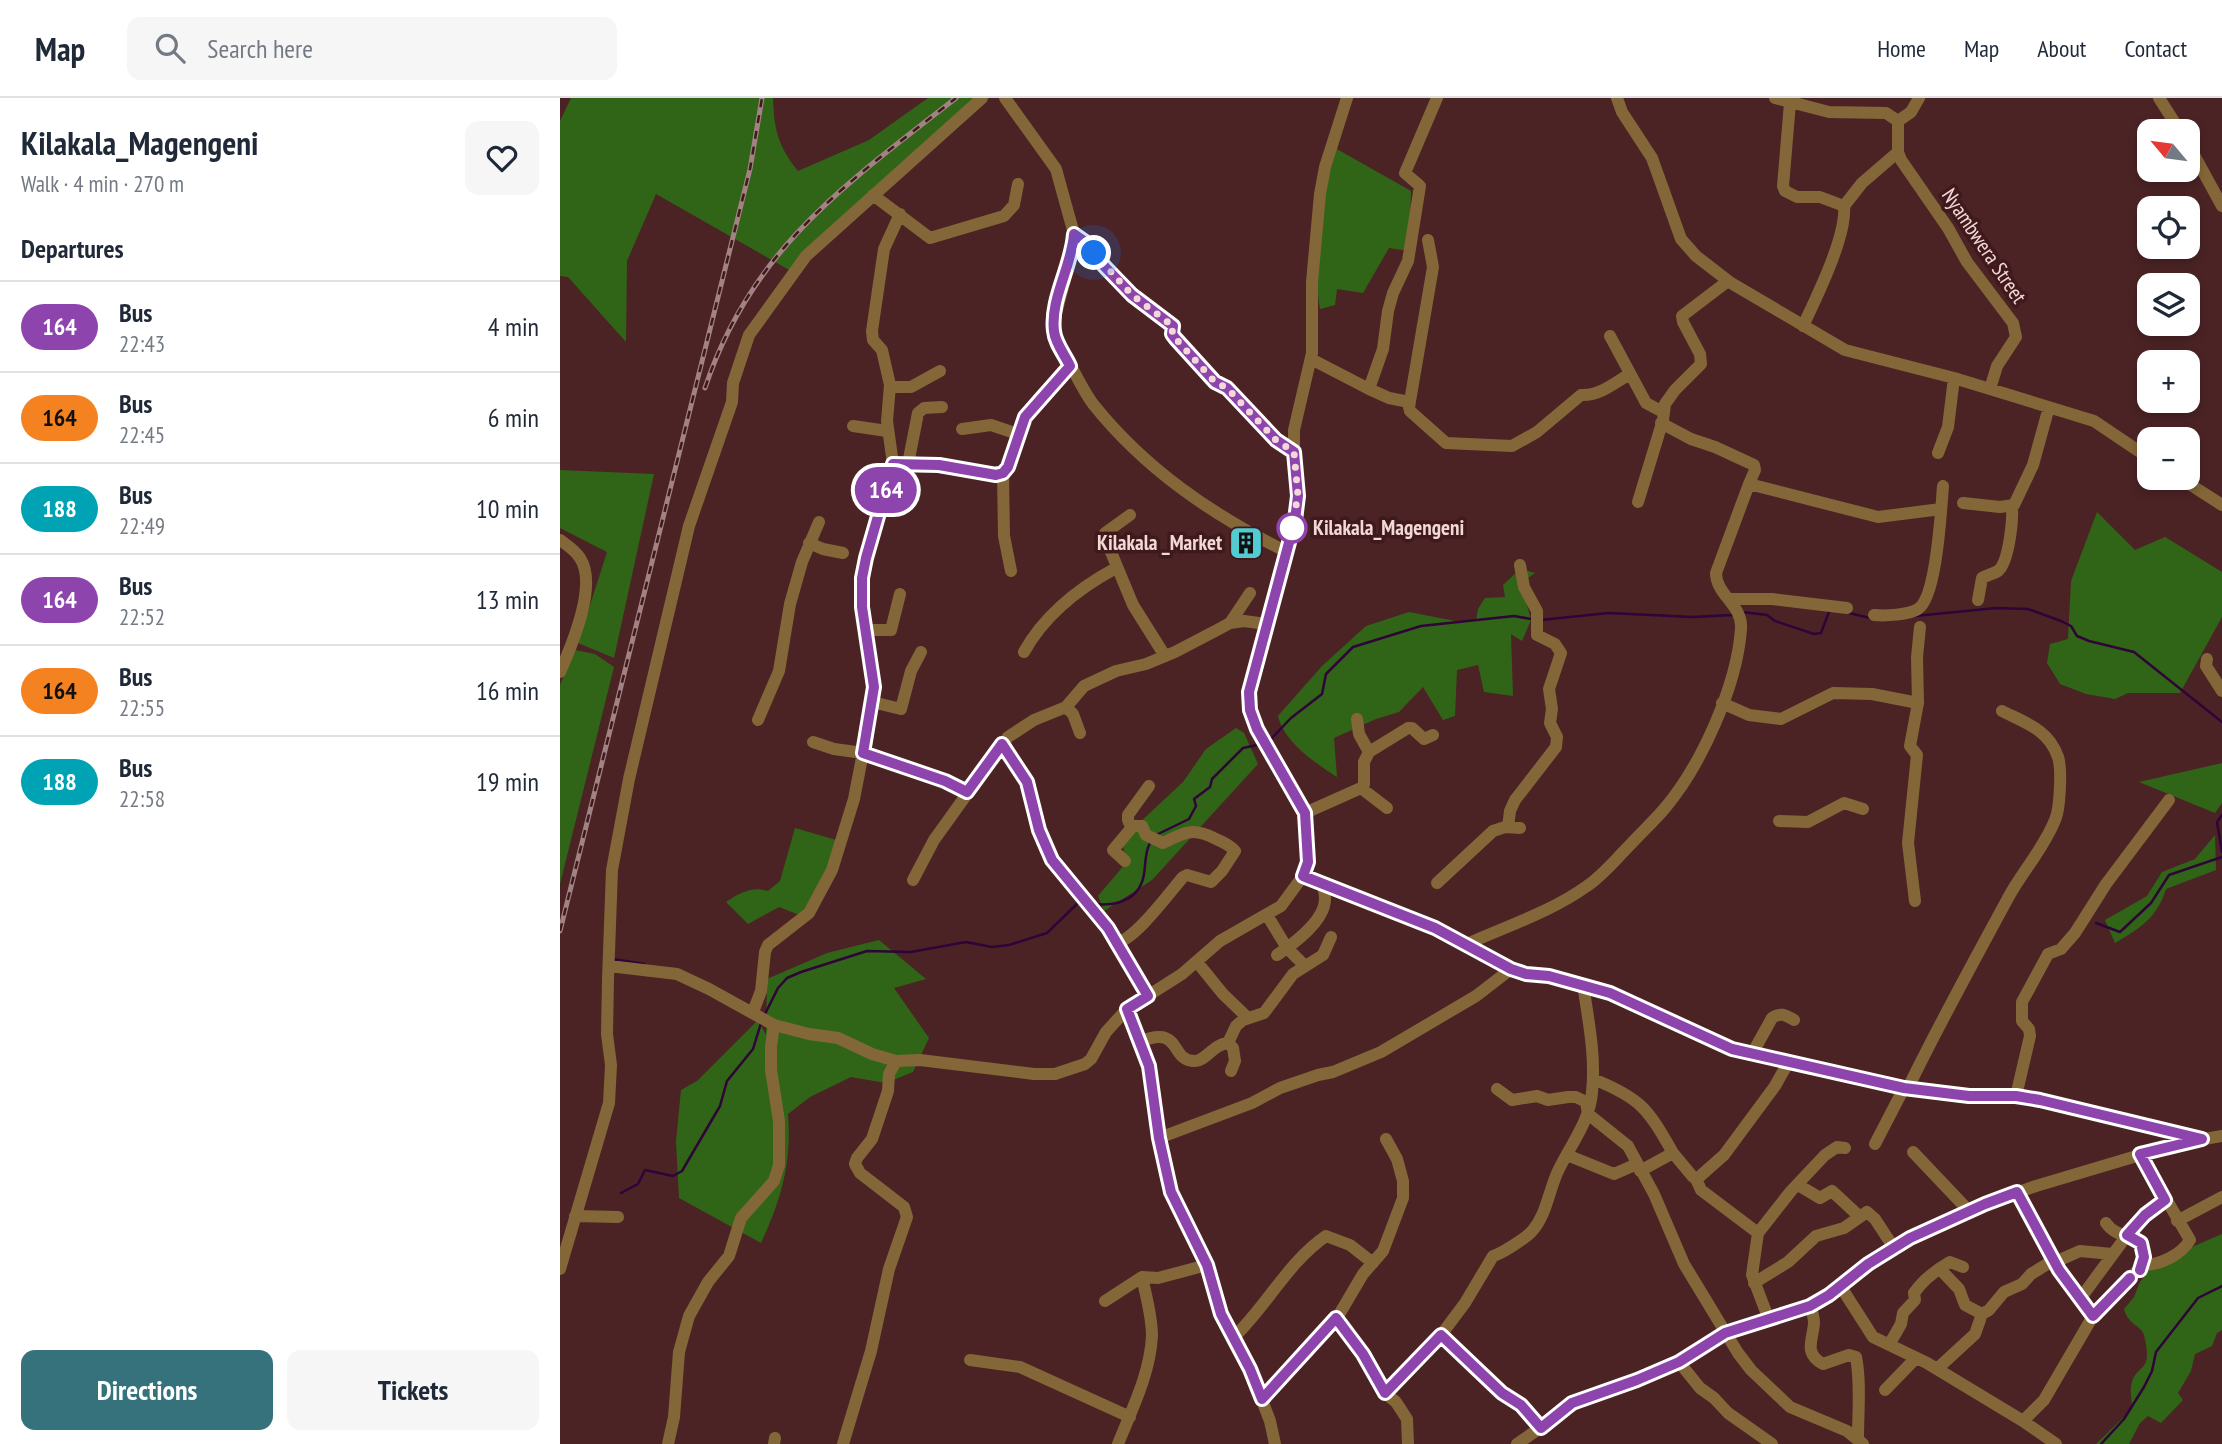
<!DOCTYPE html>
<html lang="en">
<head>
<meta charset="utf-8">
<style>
  :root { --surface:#fff; --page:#f6f6f7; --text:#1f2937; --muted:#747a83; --line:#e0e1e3; --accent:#36727c }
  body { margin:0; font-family:"PT Sans Narrow",sans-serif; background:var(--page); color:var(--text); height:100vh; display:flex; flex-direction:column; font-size:26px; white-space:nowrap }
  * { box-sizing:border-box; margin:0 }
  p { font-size:23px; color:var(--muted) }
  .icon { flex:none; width:38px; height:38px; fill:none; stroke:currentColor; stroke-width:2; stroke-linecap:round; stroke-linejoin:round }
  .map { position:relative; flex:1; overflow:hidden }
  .drawer { display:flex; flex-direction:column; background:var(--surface); width:560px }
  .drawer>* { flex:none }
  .badge { padding:0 14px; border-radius:23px; font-size:24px; line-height:46px }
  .needle { width:46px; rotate:299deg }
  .fabs { position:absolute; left:1577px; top:21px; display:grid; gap:14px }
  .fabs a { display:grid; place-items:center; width:63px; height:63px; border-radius:14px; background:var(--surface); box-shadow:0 4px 10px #0003; font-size:35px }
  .you { position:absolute; width:35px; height:35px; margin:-18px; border:5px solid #fff; border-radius:50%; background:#1a73e8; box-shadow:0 0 0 10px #1a73e833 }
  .map>.badge { position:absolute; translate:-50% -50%; box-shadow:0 0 0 4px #fff }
  h2 { padding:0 21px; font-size:26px; line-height:63px }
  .round { display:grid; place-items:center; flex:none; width:74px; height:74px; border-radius:14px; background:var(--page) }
  .summary { display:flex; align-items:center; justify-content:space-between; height:119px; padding:0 21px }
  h1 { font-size:33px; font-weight:800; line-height:52px }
  .primary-button { display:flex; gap:14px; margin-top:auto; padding:14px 21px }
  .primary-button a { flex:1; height:80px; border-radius:14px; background:var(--accent); color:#fff; font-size:28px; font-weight:800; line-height:80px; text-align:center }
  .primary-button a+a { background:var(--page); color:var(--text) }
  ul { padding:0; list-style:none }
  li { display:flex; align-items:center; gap:21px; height:91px; padding:0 21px; border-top:2px solid var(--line) }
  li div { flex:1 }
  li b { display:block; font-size:26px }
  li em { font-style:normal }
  li .badge { min-width:77px; font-weight:700; text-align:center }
  header { display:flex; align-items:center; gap:42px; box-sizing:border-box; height:98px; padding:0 35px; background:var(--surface); border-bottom:2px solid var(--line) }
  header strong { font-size:33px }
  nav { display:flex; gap:38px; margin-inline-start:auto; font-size:24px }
  .search { width:490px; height:63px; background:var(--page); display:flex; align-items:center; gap:18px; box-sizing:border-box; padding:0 24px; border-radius:14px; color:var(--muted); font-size:26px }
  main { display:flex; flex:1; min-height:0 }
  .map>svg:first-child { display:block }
  .green { fill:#306518 }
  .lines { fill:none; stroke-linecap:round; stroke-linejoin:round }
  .stream { stroke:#2e0439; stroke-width:2.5 }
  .minor { stroke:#846738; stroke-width:12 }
  .rail-casing { stroke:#a38283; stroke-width:5 }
  .rail { stroke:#3f191c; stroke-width:2.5; stroke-dasharray:8; stroke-linecap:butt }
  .line-casing { stroke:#fff; stroke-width:16 }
  .line { stroke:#8e44ad; stroke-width:10 }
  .walk { stroke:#f3d8d8; stroke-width:7; stroke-dasharray:0 12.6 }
  .stop-dot { fill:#fff; stroke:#8e44ad; stroke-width:3.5 }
  .labels { text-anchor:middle; stroke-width:7; stroke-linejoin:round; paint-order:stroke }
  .street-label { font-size:21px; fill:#f3d8d8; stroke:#3f191c }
  .stop-label { font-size:21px; font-weight:bold; fill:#f3d8d8; stroke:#3f191c; text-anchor:start }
  .poi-label { font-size:21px; font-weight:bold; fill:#f3d8d8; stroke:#3f191c; text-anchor:end }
</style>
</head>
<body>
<header>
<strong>Map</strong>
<div class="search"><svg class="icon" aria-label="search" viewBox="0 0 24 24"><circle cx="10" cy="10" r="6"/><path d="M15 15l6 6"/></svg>Search here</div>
<nav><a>Home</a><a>Map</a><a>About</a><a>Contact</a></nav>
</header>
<main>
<section class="drawer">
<div class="summary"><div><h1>Kilakala_Magengeni</h1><p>Walk · 4 min · 270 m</p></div><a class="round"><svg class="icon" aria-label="heart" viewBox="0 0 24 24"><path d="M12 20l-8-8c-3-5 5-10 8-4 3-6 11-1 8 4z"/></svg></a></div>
<h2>Departures</h2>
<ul>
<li><span class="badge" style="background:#8e44ad;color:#fff">164</span><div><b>Bus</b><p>22:43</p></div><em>4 min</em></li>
<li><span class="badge" style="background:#f58220;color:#111">164</span><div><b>Bus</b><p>22:45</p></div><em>6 min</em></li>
<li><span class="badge" style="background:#00a3b4;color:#fff">188</span><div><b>Bus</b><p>22:49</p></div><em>10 min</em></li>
<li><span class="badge" style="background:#8e44ad;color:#fff">164</span><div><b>Bus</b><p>22:52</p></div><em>13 min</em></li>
<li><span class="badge" style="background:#f58220;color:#111">164</span><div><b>Bus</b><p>22:55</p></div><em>16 min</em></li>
<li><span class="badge" style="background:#00a3b4;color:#fff">188</span><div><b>Bus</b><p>22:58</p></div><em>19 min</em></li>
</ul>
<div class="primary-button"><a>Directions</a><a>Tickets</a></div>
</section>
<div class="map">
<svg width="1662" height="1346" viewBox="0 0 1662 1346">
  <rect width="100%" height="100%" fill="#4b2325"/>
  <path class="green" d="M 11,0 L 213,0 C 214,32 218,48 238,73 L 309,42 L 368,0 L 429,0 L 243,155 L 231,173 L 96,96 L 67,163 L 66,244 L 8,179 L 0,178 L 0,23 Z
    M 775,50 L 851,93 L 849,153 L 829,150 L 803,195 L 777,191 L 775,207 L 760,211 C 752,169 764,92 775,50 Z
    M 0,372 L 94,376 L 54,560 L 18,545 L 47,454 L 0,430 Z
    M 1537,414 L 1575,452 L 1605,439 L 1662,474 L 1662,519 L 1620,595 L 1568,595 L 1555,601 L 1526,596 L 1500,586 L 1487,565 L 1490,546 L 1508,541 L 1511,483 Z
    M 960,471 L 975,475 L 961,485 L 971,522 L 962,543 L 951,536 L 953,598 L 924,594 L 918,567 L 897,572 L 895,618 L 883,622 L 863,589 L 839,614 L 816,621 L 774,640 L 777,679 C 755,665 724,644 718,618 L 762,568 L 806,528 L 849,514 L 895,523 L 916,523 L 918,511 L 925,500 L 945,499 L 943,487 Z
    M 15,552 L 35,556 L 54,569 L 0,786 L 0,587 Z
    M 676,630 L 684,635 L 698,666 L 592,782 L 544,813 L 538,798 L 566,765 L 562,741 L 623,684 L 646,651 Z
    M 1662,665 L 1662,705 L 1655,715 L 1579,684 Z
    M 235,730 L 283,744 L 242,818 L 219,809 L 188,826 L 166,804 C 180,795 192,788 208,793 L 220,783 Z
    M 1655,737 L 1656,772 L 1606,791 C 1597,820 1580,830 1555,845 L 1545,822 L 1587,798 L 1602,774 L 1635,761 Z
    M 319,842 L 366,881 L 334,890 L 369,940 L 353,974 L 326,985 L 291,979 L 250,999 L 228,1016 C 232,1065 221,1102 201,1145 L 119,1100 L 116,1043 L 121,992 L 137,983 L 198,922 L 206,937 L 207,881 L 267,855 Z
    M 1662,1136 L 1662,1232 L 1657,1235 L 1652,1248 L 1635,1256 L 1631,1273 L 1618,1295 L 1623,1302 L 1601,1325 L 1588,1318 L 1580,1325 L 1569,1346 L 1536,1346 L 1572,1311 C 1572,1303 1570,1295 1571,1288 C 1576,1263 1594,1278 1584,1237 C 1582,1228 1568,1227 1564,1211 L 1574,1199 L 1580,1184 L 1591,1170 L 1625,1152 Z"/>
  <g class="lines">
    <path class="stream" d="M 1182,514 L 1207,517 L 1215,523 L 1254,536 L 1261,535 L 1270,511
      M 1289,515 L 1310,520
      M 1355,518 L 1436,510 L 1468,511 L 1501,523 L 1511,528 L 1517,538 L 1529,543 L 1574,554 L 1662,624
      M 981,522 L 1048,515 L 1133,519 L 1173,517
      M 711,641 L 731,620 L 762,596 L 766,576 L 793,549 L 861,528 L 954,518 L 971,521
      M 1662,717 L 1657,724 L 1662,754
      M 596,737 L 629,721 L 636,708 L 634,701 L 650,689 L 652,681 L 683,650 L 702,646
      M 534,806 C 552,808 575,804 582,784 C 587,771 583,758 590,745
      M 1536,825 L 1560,834 L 1591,805 L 1609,777 L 1662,759
      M 53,861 L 84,866
      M 205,916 L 218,890 L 227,880 L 241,874 L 307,853 L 351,854 L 406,844 L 432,849 L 449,847 L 487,835 L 520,803
      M 61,1095 L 78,1086 L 85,1072 L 113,1078 L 122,1073 L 160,1008 L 167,983 L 193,951 L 201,925
      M 1541,1346 L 1564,1321 L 1584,1289 L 1592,1273 L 1596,1254 L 1638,1200 L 1662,1188"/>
    <path class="minor" d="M 445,0 L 496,71 L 514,136 L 511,159 L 494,223 L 494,235 L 497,245 C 511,264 519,287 533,306 C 585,371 651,416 725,453
      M 1057,0 L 1062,14 L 1092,60 L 1121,141 L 1136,158 L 1171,185 L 1285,252 L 1394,280 L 1534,323 L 1589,360
      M 1215,0 L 1269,14 L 1326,15 L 1338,23 L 1338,54 L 1341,62 L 1388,130 L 1407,164 L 1453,225 L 1456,239 L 1437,268 L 1430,291
      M 1599,0 L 1620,33
      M 1230,5 L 1223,88 L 1225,93 L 1237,99 L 1260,99 L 1284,108 L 1302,85 L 1338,54
      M 1338,23 L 1351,14 L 1359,0
      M 1628,46 L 1662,108
      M 313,97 L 370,140 L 444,118 L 454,107 L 458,86
      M 514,136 L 524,143 L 572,197 L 613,228 L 612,236 L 615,241 L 655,284 L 667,290 L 716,342 L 734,353
      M 868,142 L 873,169 L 849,309 L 850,313 L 886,345 L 952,348 L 977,334 L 1021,297 C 1040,298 1054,285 1070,276
      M 1243,228 C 1256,200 1287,138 1284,108
      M 1050,238 L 1086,305 L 1103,314
      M 751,261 L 809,291
      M 330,289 L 351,289 L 380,273
      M 849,304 L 829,300 L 809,291 L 823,251 L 828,213 L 833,195 L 848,163 L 860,88 L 845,75 L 877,0
      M 1101,325 L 1131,341 L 1155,349 L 1194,367 L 1195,372 L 1189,386 L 1318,419 L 1381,411
      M 293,328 L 327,333
      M 402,331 L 431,327 L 458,336
      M 1378,355 L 1388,329 L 1394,280
      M 333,366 L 379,367 L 436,377 L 443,375 C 456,360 454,341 463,323 C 473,302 495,285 510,268
      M 348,366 L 358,315 L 364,310 L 382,309
      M 443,375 L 444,438 L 451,473
      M 1620,380 L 1662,407
      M 1078,404 L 1103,322 L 1105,306 L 1115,292 L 1141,266 L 1140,256 L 1123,224 L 1122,218 L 1168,183
      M 1403,405 L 1440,409 L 1454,407 L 1473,367 L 1489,309
      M 570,417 L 545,435 L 543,442 L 551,454 L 573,507 L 605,558
      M 0,442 C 7,447 15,452 20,460 C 38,487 12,547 0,574
      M 249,445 L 263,451 L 283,455
      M 1171,501 L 1212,501 L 1287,510
      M 1418,502 L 1422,480 C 1427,477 1433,476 1438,473 C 1449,464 1453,422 1452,408
      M 1314,517 C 1325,518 1349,517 1358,511 C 1377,499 1381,411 1383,388
      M 670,525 L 684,523 L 706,526
      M 305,532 L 331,532 L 340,496
      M 464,554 C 485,516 519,490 556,470
      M 1647,561 L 1646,568 L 1662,593
      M 312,604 L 341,611 L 351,573 L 361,554
      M 1162,605 L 1189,617 L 1221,621 L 1273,595 L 1312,596 L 1358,605
      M 506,609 L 513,616 L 520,635
      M 797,621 L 799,636 L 809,654
      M 198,622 L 219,573 L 230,506 L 242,464 L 259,424
      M 253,644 L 274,651 L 303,655 L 385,683 L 407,694
      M 442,646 L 467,684 L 479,732 L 492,762 L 548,830 L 588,898
      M 801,690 L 827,710
      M 745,715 L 801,690 L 804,687 L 804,664 L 809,654 L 848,630 L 852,630 L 864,641 L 873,637
      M 1219,723 L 1248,724 L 1284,705 L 1303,711
      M 571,729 L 568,722 L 568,717 L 589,688
      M 948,729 L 950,713 L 955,702 L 996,649 L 997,639 L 990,625 L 992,611 L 989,591 L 1001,555 L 995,546 L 977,537 L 977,513 L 964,489 L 960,467
      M 743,778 L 875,830 L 951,871 L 966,876 L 989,878 L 1050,895 L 1172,951 L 1344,990 L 1409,998 L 1456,998 L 1480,1002 L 1642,1041
      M 353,782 L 374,742 L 448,639 L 474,622 L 506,609 L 524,588 L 556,573 L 586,566 L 615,554 L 659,531 L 670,525 L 690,495
      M 877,785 L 933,733 L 945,729 L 960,730
      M 1355,803 L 1348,745 L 1357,657 L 1350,648 L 1358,605 L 1357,559 L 1360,529
      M 707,817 L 727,850 L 745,868
      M 556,845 C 575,842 610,794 623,779 L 627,777 L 651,784 L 662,773 L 675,753 C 670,747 663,744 656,741 C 633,729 625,734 603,745 L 586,737 L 582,728 L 573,728 L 553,752 L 565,763
      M 907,846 C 947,828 991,814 1027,788 C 1042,778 1055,762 1069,748 C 1081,735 1094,723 1105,710 C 1142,666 1177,587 1181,531 C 1183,507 1156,497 1156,475 L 1189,386
      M 717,857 C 733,846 764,824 765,802 C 765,797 764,791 763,785
      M 637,864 L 663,896 L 688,920
      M 49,868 L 117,876 L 149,891 L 214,927 L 249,936 L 278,940 L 312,956 L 336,963 L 360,962 L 474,976 L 495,976 L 525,966 L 531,961 L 546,934 L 567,911
      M 193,914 L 201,893 L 205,854 L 208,847 L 249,815 L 272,772 L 294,701 L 314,598 L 313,579 L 302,509 L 302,480 L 306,460 L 333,366 L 327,323 L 330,287 L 322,252 L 313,242 L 312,233 L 324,151 L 340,116
      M 579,944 C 624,926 608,963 635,963 C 646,963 653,946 668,945 L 673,950 L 675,963 L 671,973
      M 668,945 L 676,928 L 683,922 L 704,915 L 733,876 L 763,857 L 771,839
      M 1192,956 L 1212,920 C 1221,914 1225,917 1234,922
      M 1033,981 C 1081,1000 1088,1011 1113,1055
      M 1348,990 C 1379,926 1414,863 1448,800 C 1462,774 1484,750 1495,722 C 1500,711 1502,671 1498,659 C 1489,632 1466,625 1442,613
      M 937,991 L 952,1002 L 977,998 L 988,1002 L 1008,999 L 1016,999 L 1026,1004 L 1028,1016 L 1068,1048 L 1094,1096 L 1124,1166 L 1178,1255 L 1191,1272 L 1230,1309 L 1287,1333 L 1303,1346
      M 1456,998 L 1470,938 L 1469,931 L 1462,923 L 1462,904 L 1488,856 L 1501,851 L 1515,835 L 1546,786 L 1609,702
      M 599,1040 L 692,1005 L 720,990 L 758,977 L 773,974 L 821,954 L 916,898 L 951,871
      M 1315,1046 L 1344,990
      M 1353,1054 L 1409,1113
      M 1580,1056 L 1630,1142 C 1621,1157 1600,1167 1583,1167
      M 1007,1057 L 1054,1076 L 1077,1066
      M 1080,1073 L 1113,1055 L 1133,1079 L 1138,1080 L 1164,1057 L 1215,988 L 1229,963
      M 1136,1081 L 1141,1092 L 1198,1135
      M 1238,1087 L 1260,1100 L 1272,1093 L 1300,1119
      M 1457,1095 L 1499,1172 L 1533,1218
      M 15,1118 L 58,1119
      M 1617,1123 L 1662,1099
      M 1495,1164 L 1520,1153 L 1552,1156
      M 0,1171 L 49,1005 L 51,967 L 47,936 L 48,881 L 52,772 L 69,681 L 129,428 L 172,304 L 173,285 L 189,237 L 246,158 L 422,0
      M 1380,1171 L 1399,1191 L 1405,1207 L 1422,1216 L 1429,1212 L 1444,1194 L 1462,1186 L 1471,1176 L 1494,1162
      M 1194,1185 L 1228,1164 L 1256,1138 L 1284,1130 L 1307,1114 L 1315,1121 L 1334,1150
      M 1281,1189 L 1313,1239 L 1367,1265 L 1463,1323 L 1496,1346
      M 1520,1201 L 1576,1125 L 1606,1102
      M 545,1203 L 582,1179 L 598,1180 L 647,1167
      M 1250,1208 C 1252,1213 1254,1219 1254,1225 C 1253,1242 1243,1255 1263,1266 L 1289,1257 L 1296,1259 C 1301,1285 1298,1313 1298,1340
      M 777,1220 L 803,1256 L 825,1295 L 836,1304 L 847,1321 L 848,1346
      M 1209,1222 L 1192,1177 L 1198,1135 L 1231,1093 L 1265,1057 L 1277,1049 L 1285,1050
      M 881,1237 C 902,1257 923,1278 945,1297 C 958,1308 971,1314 981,1330
      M 673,1240 C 706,1209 728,1164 766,1138 L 790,1147 L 813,1165
      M 1329,1247 L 1341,1226 L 1343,1215 L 1355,1202 L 1354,1195 C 1363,1182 1376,1172 1390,1164 L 1403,1169
      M 410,1262 L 460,1269 L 570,1319
      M 1119,1264 L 1140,1290 L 1154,1300 L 1168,1315 L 1212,1346
      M 1377,1271 L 1415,1236 L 1422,1216
      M 1325,1292 L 1356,1260
      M 825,1295 L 875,1245 L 905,1205 L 933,1158 C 941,1156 968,1139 973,1132 C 987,1115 989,1092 998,1073 C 1011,1046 1030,1023 1032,994 C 1036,958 1028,921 1023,886
      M 702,1301 L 777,1220 L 803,1176 L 823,1153 L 843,1100 L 843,1083 L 837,1061 L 826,1041
      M 1463,1323 L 1484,1302 L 1533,1218 L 1583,1167 C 1589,1130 1560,1146 1546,1125
      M 108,1346 L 114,1319 L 119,1254 L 129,1218 L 148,1184 L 169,1158 L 181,1120 L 214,1083 L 219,1067 L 219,1023 L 211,972 L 211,949 L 214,927
      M 214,1346 L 215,1340
      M 283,1346 L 311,1253 L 329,1171 L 347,1119 L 344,1109 L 300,1075 L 295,1066 L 297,1060 L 312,1041 L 328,993 L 329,976 L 336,963
      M 558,1346 C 572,1311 590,1276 592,1238 C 592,1218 586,1198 582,1179
      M 715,1346 L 710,1323 L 690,1271 L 661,1216 L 647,1167 L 611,1094 L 599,1040 L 589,968 L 567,911 L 622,876 L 660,843 L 721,808 L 743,778 L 748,764 L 745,715 L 697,631 L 690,612 L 689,594 L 735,422 L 738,398 L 734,353 L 734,332 L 752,255 L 752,184 L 760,96 L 765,69 L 787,0
      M 957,1346 L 1022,1301 L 1077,1282 L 1119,1264 L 1165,1235 L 1250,1208 L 1281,1189 L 1329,1153 L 1371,1129 L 1425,1106 L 1476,1088 L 1617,1046 L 1662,1038"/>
    <g class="rail-casing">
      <path id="rail" d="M 145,290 C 191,151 286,86 396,0
        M 0,833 L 190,71 L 202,0"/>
    </g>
    <use href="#rail" class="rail"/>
  </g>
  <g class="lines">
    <g class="line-casing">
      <path id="line" d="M 1570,1180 L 1533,1218 L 1499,1172 L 1457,1094 L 1425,1106 L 1350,1140 L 1308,1166 L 1269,1197 L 1250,1208 L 1165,1235 L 1119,1264 L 1077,1282 L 1012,1305 L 981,1330 L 961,1307 L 942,1295 L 881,1237 L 825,1295 L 803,1256 L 776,1220 L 702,1301 L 690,1271 L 661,1216 L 647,1167 L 611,1094 L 599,1040 L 589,968 L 567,911 L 588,898 L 548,830 L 492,762 L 479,732 L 467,684 L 442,646 L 407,694 L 385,683 L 303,655 L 314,589 L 302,509 L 302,480 L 306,460 L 333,366 L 379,367 L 436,377 L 443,375 L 448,369 L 465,319 L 510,268 C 505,257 495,245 494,233 C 490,201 512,168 514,136 L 524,143 L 545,169 L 572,197 L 613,228 L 612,236 L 615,240 L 655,284 L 667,290 L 716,342 L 734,354 L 738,398 L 735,422 L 689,594 L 690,612 L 697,631 L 745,715 L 748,764 L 743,778 L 875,830 L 951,871 L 966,876 L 989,878 L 1050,895 L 1172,951 L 1344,990 L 1409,998 L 1456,998 L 1480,1002 L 1642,1041 L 1580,1056 L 1605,1102 L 1585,1117 L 1567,1137 L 1581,1145 L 1584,1159 L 1580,1172"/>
    </g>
    <use href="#line" class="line"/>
    <path class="walk" d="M 534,155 L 572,197 L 613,228 L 612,236 L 615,240 L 655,284 L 667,290 L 716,342 L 734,354 L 738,398 L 730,437 L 732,430"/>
  </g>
  <defs>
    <g id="building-square" transform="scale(1.75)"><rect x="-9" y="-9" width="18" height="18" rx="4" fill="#52ccd0" stroke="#3f191c"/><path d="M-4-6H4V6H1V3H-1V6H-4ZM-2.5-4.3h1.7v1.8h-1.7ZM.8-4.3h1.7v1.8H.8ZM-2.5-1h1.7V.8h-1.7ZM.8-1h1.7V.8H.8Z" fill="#111"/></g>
  </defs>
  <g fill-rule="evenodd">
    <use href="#building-square" x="686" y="445"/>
  </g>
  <circle class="stop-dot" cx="732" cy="430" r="14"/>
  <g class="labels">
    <g class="street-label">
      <text transform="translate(1424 148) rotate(56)" y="7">Nyambwera Street</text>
    </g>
    <g class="stop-label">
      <text x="753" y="437">Kilakala_Magengeni</text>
    </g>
    <g class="poi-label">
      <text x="662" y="452">Kilakala _Market</text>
    </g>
  </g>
</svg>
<div class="fabs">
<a><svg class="needle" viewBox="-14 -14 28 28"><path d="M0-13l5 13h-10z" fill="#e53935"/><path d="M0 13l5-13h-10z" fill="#747a83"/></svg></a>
<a><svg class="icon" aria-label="locate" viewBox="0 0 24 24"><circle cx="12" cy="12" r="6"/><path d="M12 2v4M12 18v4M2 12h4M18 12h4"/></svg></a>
<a><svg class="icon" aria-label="layers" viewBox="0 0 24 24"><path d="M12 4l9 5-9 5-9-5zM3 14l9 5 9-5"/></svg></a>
<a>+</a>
<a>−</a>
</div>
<div class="you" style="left:534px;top:155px"></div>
<b class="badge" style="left:326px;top:392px;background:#8e44ad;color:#fff">164</b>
</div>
</main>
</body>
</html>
